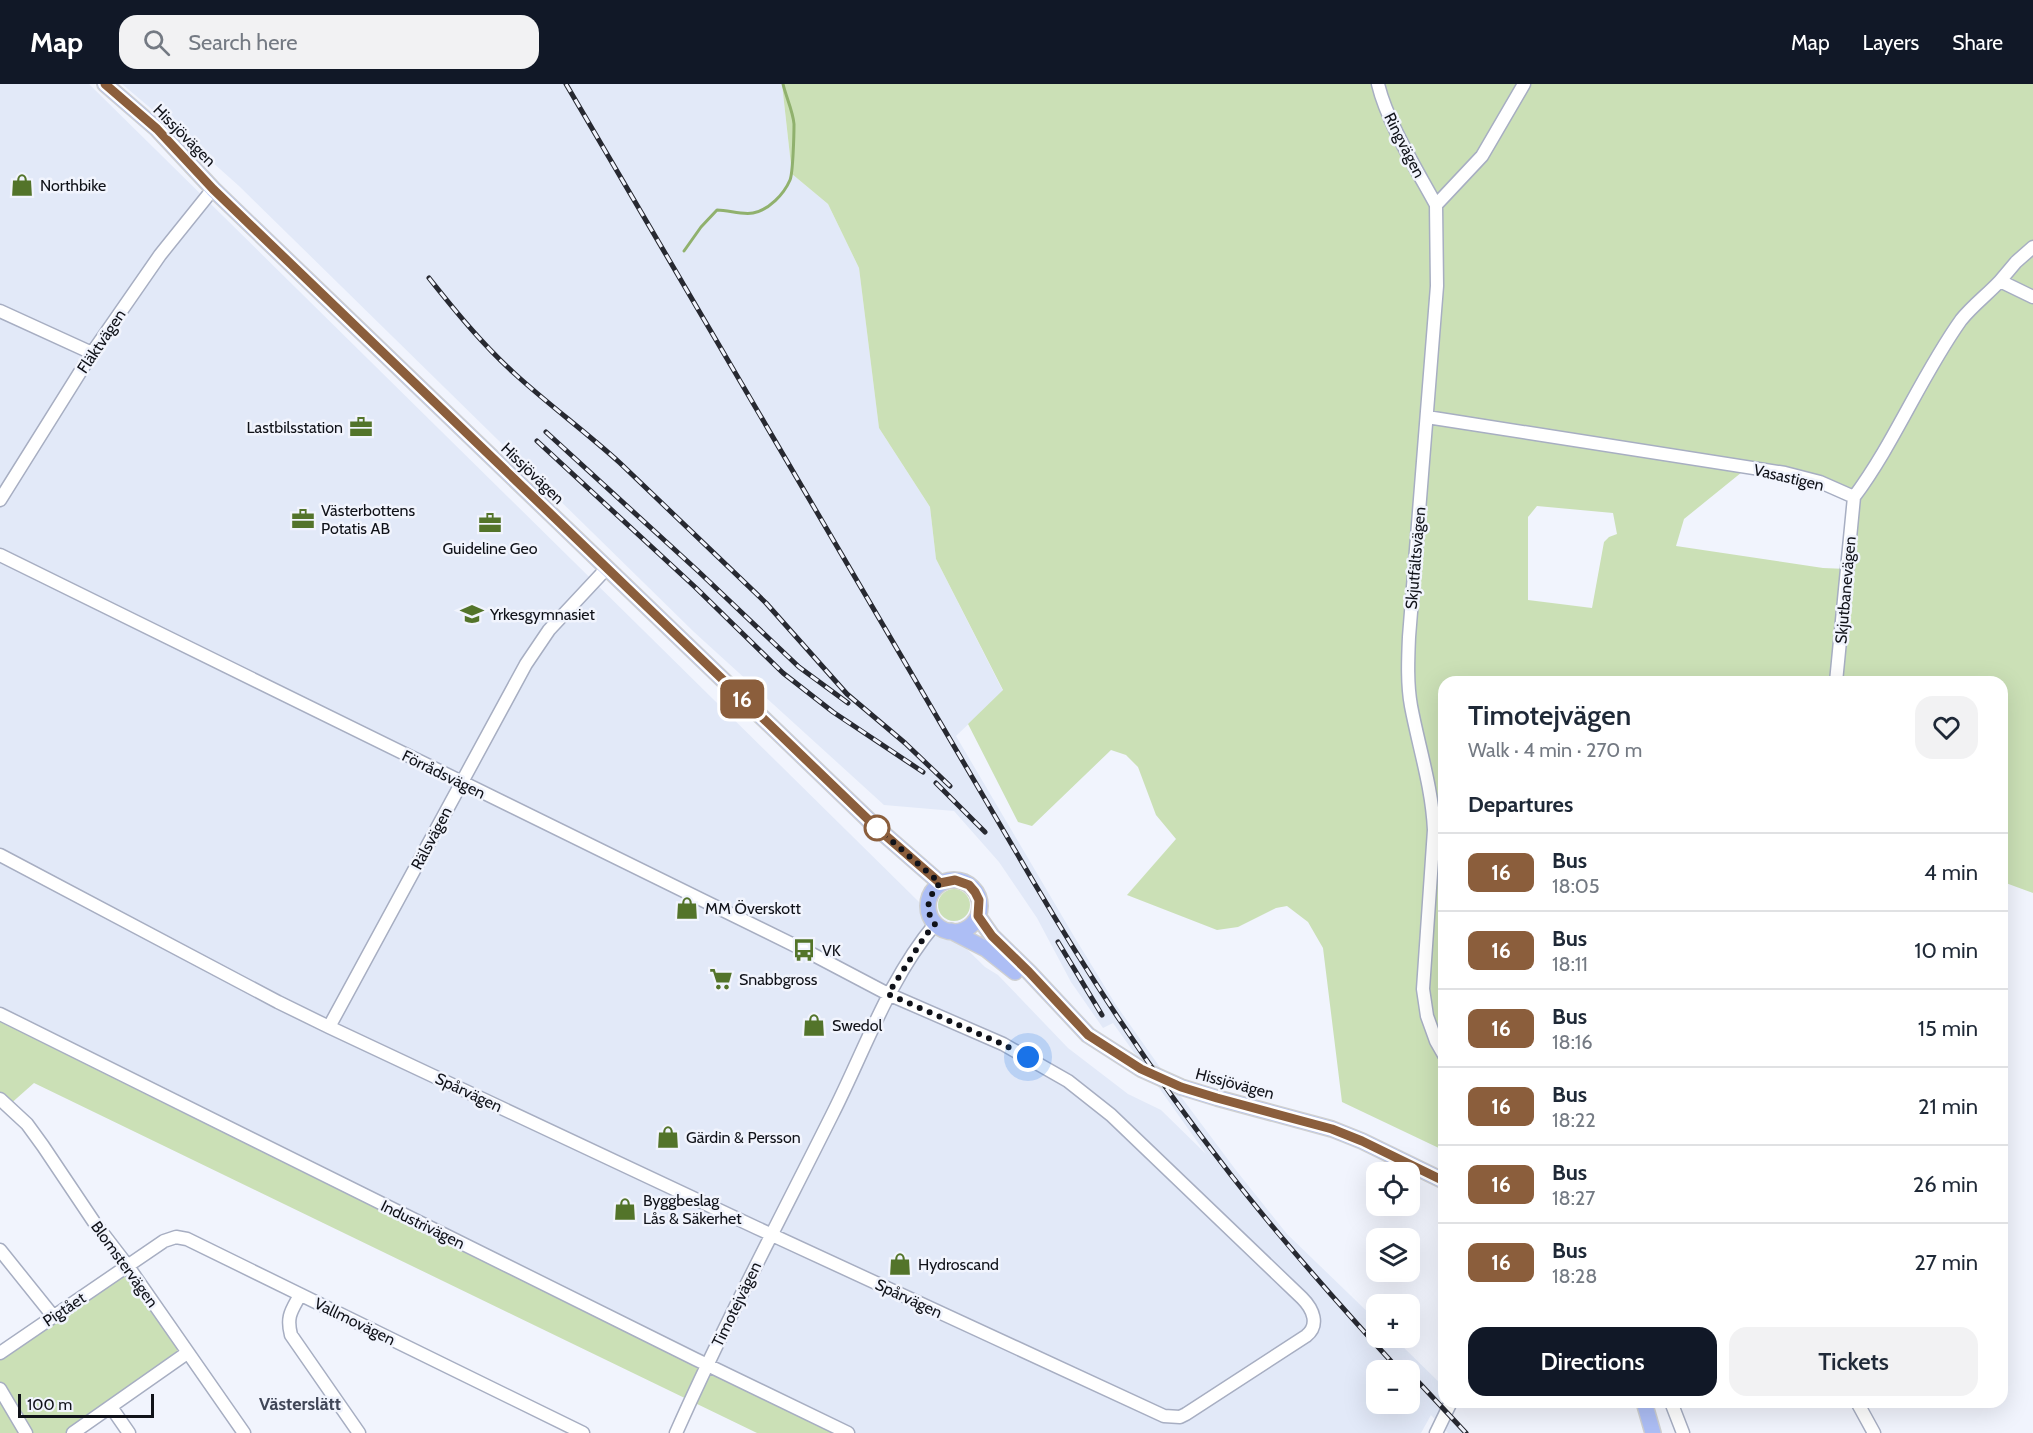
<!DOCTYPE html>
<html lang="en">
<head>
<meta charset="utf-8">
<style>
  :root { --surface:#fff; --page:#f2f2f3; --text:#1f2937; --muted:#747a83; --line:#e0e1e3; --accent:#111827 }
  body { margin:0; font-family:Cabin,sans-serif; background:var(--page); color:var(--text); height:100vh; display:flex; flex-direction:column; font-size:22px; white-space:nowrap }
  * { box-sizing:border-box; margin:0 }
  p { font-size:20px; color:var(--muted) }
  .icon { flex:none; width:33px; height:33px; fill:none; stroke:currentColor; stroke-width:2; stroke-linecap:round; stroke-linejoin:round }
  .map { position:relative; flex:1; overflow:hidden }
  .panel { position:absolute; left:1438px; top:592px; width:570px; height:732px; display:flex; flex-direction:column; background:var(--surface); border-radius:18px; box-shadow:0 6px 24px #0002 }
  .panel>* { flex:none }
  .badge { padding:0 12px; border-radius:9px; font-size:21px; line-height:39px }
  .controls { position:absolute; left:1366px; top:1078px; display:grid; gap:12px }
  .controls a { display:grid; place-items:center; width:54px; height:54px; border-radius:12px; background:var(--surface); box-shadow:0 6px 24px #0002; font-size:30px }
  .scale { position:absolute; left:18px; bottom:15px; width:136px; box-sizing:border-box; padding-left:6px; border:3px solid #101219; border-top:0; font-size:16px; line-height:21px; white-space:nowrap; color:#101219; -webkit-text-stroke:4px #f1f4fd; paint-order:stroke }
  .you { position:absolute; width:30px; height:30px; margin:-15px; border:4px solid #fff; border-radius:50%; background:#1a73e8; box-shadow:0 0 0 9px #1a73e833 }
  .map>.badge { position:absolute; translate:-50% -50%; box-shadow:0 0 0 3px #fff }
  h2 { padding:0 30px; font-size:22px; line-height:54px }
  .round { display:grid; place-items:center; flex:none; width:63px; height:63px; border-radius:18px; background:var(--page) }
  .summary { display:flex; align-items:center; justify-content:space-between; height:102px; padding:0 30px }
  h1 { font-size:28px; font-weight:600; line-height:45px }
  .primary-button { display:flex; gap:12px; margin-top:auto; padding:12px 30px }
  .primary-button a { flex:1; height:69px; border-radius:18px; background:var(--accent); color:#fff; font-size:24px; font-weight:600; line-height:69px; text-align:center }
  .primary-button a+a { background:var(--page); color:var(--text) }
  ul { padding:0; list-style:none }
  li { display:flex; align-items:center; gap:18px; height:78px; padding:0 30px; border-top:2px solid var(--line) }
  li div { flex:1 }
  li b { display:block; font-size:22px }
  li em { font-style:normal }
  li .badge { min-width:66px; font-weight:700; text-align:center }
  header { display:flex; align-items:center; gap:36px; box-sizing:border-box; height:84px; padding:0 30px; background:var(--accent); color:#fff }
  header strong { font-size:28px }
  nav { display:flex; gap:33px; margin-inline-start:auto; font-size:21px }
  .search { width:420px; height:54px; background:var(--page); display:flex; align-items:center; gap:15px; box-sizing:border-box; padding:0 21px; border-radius:18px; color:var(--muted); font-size:22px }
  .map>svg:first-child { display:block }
  .built { fill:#e2e9f8; fill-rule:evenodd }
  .green { fill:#cbe0b6; fill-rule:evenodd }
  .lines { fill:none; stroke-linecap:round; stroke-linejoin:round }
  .stream { stroke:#90b16d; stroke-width:3 }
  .minor-casing { stroke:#a7aec2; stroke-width:15 }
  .major-casing { stroke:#cfd0d1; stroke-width:18 }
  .minor { stroke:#fff; stroke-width:12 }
  .major { stroke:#adbef5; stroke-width:15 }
  .rail-casing { stroke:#272931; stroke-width:5 }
  .rail { stroke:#f1f4fd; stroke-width:3; stroke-dasharray:9; stroke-linecap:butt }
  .line-casing { stroke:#fff; stroke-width:14 }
  .line { stroke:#8b5e3c; stroke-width:9 }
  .walk { stroke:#101219; stroke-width:6; stroke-dasharray:0 10.8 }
  .stop-dot { fill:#fff; stroke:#8b5e3c; stroke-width:3 }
  .labels { text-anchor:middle; stroke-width:5; stroke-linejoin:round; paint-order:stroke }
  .street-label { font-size:16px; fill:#101219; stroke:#f1f4fd }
  .poi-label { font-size:16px; fill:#101219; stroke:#f1f4fd; text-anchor:start }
  .neighbourhood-label { font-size:18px; font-weight:bold; fill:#404657; stroke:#f1f4fd }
</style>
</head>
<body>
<header>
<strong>Map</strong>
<div class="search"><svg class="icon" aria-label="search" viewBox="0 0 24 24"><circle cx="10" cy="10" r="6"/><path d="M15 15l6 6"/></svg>Search here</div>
<nav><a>Map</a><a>Layers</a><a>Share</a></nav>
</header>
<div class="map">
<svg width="2033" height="1349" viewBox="0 0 2033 1349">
  <rect width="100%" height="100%" fill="#f1f4fd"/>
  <path class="built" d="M 0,0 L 89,0 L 985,883 L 998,891 L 1068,964 L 1128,1010 L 1161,1026 L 1206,1070 L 1113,939 L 1103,944 L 1071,898 L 1037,834 L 999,778 L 954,727 L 884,721 L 694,548 L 239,102 L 174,44 L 122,0 L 782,0 L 792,90 L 828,120 L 859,184 L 879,344 L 930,423 L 936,475 L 1003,607 L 956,652 L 1075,854 L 1116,921 L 1176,1006 L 1235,1085 L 1287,1150 L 1377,1237 L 1377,1254 L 1394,1254 L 1444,1303 L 1444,1311 L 1442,1311 L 1438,1319 L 1467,1349 L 1448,1349 L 1431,1331 L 1421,1349 L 848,1349 L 0,940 ZM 1377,1287 L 1410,1287 L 1410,1320 L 1377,1320 Z"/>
  <path class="green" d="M 782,0 L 2033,0 L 2033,809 L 2003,798 L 2002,598 L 1444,598 L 1443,1066 L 1342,1018 L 1323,864 L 1308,838 L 1287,822 L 1276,824 L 1238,843 L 1217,846 L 1127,811 L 1176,755 L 1156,731 L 1138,683 L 1126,671 L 1111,666 L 1032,742 L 1018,738 L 968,640 L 1003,606 L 936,475 L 930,423 L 879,344 L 859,184 L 828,120 L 792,90 ZM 1747,384 L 1854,413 L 1847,485 L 1823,484 L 1676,462 L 1684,435 ZM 1537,422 L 1613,429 L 1617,450 L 1609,453 L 1604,458 L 1592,524 L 1528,516 L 1528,433 Z
    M938 821a16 16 0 1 1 32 0a16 16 0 1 1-32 0Z
    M 0,930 L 848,1349 L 757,1349 L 34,999 L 8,1022 L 0,1015 Z
    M 124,1191 L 178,1256 L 178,1265 L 173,1275 L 68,1349 L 0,1349 L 0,1272 Z"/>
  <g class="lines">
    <path class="stream" d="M 684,167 L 701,143 L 717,126 C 729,126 741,131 753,129 C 769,126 784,110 790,96 C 793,89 794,50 794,40 C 793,27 786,13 783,0"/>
    <g class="minor-casing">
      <path id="minor" d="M 1378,0 C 1387,38 1417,86 1436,121
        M 2000,197 L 2016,178 L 2033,163
        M 0,227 L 92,269
        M 1427,333 L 1785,389 L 1820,398 L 1854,413
        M 1854,413 C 1895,358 1921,292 1961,236 C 1972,222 1988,210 2000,197 L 2033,213
        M 0,416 L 92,269 L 160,171 L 213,105
        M 0,471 L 812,870 L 888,910 L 1003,960 L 1068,997 L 1111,1031 L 1302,1214 C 1313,1225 1320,1241 1306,1252 L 1186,1330 L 1180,1333 L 1164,1332 L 757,1144 L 329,943 L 278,918 L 0,771
        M 1836,598 L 1854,413
        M 0,930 L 695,1275 L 848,1349
        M 329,943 L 526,580 L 549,546 L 606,485
        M 1444,971 L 1436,957 L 1427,932 L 1423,905 L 1434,746 C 1432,703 1419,664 1411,622 C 1407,600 1408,576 1409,553 L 1437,202 L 1436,121 L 1482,72 L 1524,0
        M 0,1015 L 27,1040 L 43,1062 L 94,1138 L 127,1181 L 244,1349
        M 0,1166 L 53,1232
        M 300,1211 C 292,1226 286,1232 291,1251 L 359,1349
        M 0,1269 L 164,1157 L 176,1153 L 187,1155 L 583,1349
        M 0,1305 L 26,1349
        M 1671,1318 L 1683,1349
        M 1857,1318 L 1874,1349
        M 111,1323 L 129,1349
        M 73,1349 L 187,1269
        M 676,1349 C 724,1241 779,1137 832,1031 C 865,966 888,896 935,840
        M 1436,1349 L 1451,1318"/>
    </g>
    <g class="major-casing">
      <path id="major" d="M 105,0 L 157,45 L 213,105 L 877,744 L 940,799
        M928 822a26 26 0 1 1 52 0a26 26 0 1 1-52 0Z
        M 978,832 L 992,852 L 1029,888 L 1088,951 L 1141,985 L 1181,1003 L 1217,1014 L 1332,1045 L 1362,1057 L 1444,1097
        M 951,847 L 986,865 L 1015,888
        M 1644,1318 L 1653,1349"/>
    </g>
    <use href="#minor" class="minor"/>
    <use href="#major" class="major"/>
    <g class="rail-casing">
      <path id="rail" d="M 566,0 L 1033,797 C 1093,899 1158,998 1231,1091 C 1284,1159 1342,1224 1400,1287
        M 429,194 C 456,228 483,261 515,290 C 549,321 586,348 620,379 L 766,519 L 847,610 L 905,659 L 950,702
        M 546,348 L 698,487 L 799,583 L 848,619
        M 537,357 L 695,503 L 783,589 L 833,628 L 923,688
        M 936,699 L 985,748
        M 1058,858 L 1102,931
        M 1410,1289 L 1466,1349"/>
    </g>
    <use href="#rail" class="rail"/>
  </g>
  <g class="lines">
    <g class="line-casing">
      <path id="line" d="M 105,0 L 157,45 L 213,105 L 877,744 L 940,799 L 955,796 L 969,801 L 975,808 L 979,816 L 978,832 L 992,852 L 1029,888 L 1088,951 L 1141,985 L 1181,1003 L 1217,1014 L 1332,1045 L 1362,1057 L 1444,1097"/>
    </g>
    <use href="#line" class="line"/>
    <path class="walk" d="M 877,744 L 940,799 C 929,812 923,825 935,840 L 925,852 L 888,910 L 1002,960 L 1028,973"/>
  </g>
  <defs>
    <g id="shop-bare" transform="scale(1.8)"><path d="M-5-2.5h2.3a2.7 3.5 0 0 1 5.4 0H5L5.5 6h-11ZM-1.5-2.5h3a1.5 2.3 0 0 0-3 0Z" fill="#53742a" stroke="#f1f4fd" stroke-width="2.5" paint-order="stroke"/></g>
    <g id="office-bare" transform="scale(1.8)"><path d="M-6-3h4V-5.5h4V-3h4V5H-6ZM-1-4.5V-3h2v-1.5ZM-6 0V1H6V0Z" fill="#53742a" stroke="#f1f4fd" stroke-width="2.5" paint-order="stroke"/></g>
    <g id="school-bare" transform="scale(1.8)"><path d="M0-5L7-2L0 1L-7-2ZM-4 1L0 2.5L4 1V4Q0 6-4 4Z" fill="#53742a" stroke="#f1f4fd" stroke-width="2.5" paint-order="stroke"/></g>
    <g id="bus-bare" transform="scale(1.8)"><path d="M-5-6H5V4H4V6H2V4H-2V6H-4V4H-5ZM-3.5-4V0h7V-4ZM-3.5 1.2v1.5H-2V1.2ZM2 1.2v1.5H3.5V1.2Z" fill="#53742a" stroke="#f1f4fd" stroke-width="2.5" paint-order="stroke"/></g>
    <g id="supermarket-bare" transform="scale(1.8)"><path d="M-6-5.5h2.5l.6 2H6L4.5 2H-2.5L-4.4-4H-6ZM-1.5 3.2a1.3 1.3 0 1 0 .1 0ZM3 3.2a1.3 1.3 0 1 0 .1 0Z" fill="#53742a" stroke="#f1f4fd" stroke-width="2.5" paint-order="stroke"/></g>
  </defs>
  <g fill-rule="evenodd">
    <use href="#shop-bare" x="22" y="101"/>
    <use href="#office-bare" x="361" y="343"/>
    <use href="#office-bare" x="303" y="435"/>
    <use href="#office-bare" x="490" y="439"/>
    <use href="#school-bare" x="472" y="530"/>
    <use href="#shop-bare" x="687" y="824"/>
    <use href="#bus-bare" x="804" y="866"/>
    <use href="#supermarket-bare" x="721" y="895"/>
    <use href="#shop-bare" x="814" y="941"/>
    <use href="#shop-bare" x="668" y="1053"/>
    <use href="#shop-bare" x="625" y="1125"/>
    <use href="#shop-bare" x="900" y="1180"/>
  </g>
  <circle class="stop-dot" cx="877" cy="744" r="12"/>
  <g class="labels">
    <g class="street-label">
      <text transform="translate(185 51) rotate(45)" y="6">Hissjövägen</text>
      <text transform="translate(1405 61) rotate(63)" y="6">Ringvägen</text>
      <text transform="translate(101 257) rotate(-56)" y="6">Fläktvägen</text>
      <text transform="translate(533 389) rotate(44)" y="6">Hissjövägen</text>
      <text transform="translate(1789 393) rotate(13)" y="6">Vasastigen</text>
      <text transform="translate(1415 474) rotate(-85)" y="6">Skjutfältsvägen</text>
      <text transform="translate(1845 506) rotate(-85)" y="6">Skjutbanevägen</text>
      <text transform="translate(444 690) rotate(26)" y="6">Förrådsvägen</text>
      <text transform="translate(431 754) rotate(-62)" y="6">Rälsvägen</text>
      <text transform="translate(1235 999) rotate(15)" y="6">Hissjövägen</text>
      <text transform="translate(469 1008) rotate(25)" y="6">Spårvägen</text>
      <text transform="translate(423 1140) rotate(26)" y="6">Industrivägen</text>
      <text transform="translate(125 1180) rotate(54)" y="6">Blomstervägen</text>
      <text transform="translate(909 1214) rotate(25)" y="6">Spårvägen</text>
      <text transform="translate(736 1220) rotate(-64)" y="6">Timotejvägen</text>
      <text transform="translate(64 1225) rotate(-34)" y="6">Pigtået</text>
      <text transform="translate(355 1237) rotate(26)" y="6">Vallmovägen</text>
    </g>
    <g class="poi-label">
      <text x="40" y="107">Northbike</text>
      <text x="343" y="349" text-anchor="end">Lastbilsstation</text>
      <text x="321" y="432">Västerbottens<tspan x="321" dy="18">Potatis AB</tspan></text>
      <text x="490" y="470" text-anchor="middle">Guideline Geo</text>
      <text x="490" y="536">Yrkesgymnasiet</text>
      <text x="705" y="830">MM Överskott</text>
      <text x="822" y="872">VK</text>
      <text x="739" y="901">Snabbgross</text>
      <text x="832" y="947">Swedol</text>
      <text x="686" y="1059">Gärdin &amp; Persson</text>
      <text x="643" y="1122">Byggbeslag<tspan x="643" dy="18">Lås &amp; Säkerhet</tspan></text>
      <text x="918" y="1186">Hydroscand</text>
    </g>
    <g class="neighbourhood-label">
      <text x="300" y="1326">Västerslätt</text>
    </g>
  </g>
</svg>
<div class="controls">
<a><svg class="icon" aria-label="locate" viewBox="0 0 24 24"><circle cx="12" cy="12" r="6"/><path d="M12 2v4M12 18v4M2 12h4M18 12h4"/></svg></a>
<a><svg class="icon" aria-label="layers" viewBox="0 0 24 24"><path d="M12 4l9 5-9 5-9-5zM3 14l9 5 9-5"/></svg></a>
<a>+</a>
<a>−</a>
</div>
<div class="scale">100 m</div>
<div class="you" style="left:1028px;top:973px"></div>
<b class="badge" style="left:742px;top:615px;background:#8b5e3c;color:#fff">16</b>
<section class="panel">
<div class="summary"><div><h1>Timotejvägen</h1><p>Walk · 4 min · 270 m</p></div><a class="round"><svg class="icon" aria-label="heart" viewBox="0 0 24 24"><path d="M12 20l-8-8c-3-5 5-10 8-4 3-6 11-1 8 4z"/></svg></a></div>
<h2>Departures</h2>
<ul>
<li><span class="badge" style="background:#8b5e3c;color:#fff">16</span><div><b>Bus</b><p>18:05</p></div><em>4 min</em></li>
<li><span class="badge" style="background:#8b5e3c;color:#fff">16</span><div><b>Bus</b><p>18:11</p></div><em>10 min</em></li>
<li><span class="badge" style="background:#8b5e3c;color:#fff">16</span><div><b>Bus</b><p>18:16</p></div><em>15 min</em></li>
<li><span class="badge" style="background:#8b5e3c;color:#fff">16</span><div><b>Bus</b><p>18:22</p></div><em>21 min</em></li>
<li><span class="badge" style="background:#8b5e3c;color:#fff">16</span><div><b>Bus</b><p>18:27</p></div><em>26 min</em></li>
<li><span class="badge" style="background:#8b5e3c;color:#fff">16</span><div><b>Bus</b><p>18:28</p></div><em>27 min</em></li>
</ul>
<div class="primary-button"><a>Directions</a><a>Tickets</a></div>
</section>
</div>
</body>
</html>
